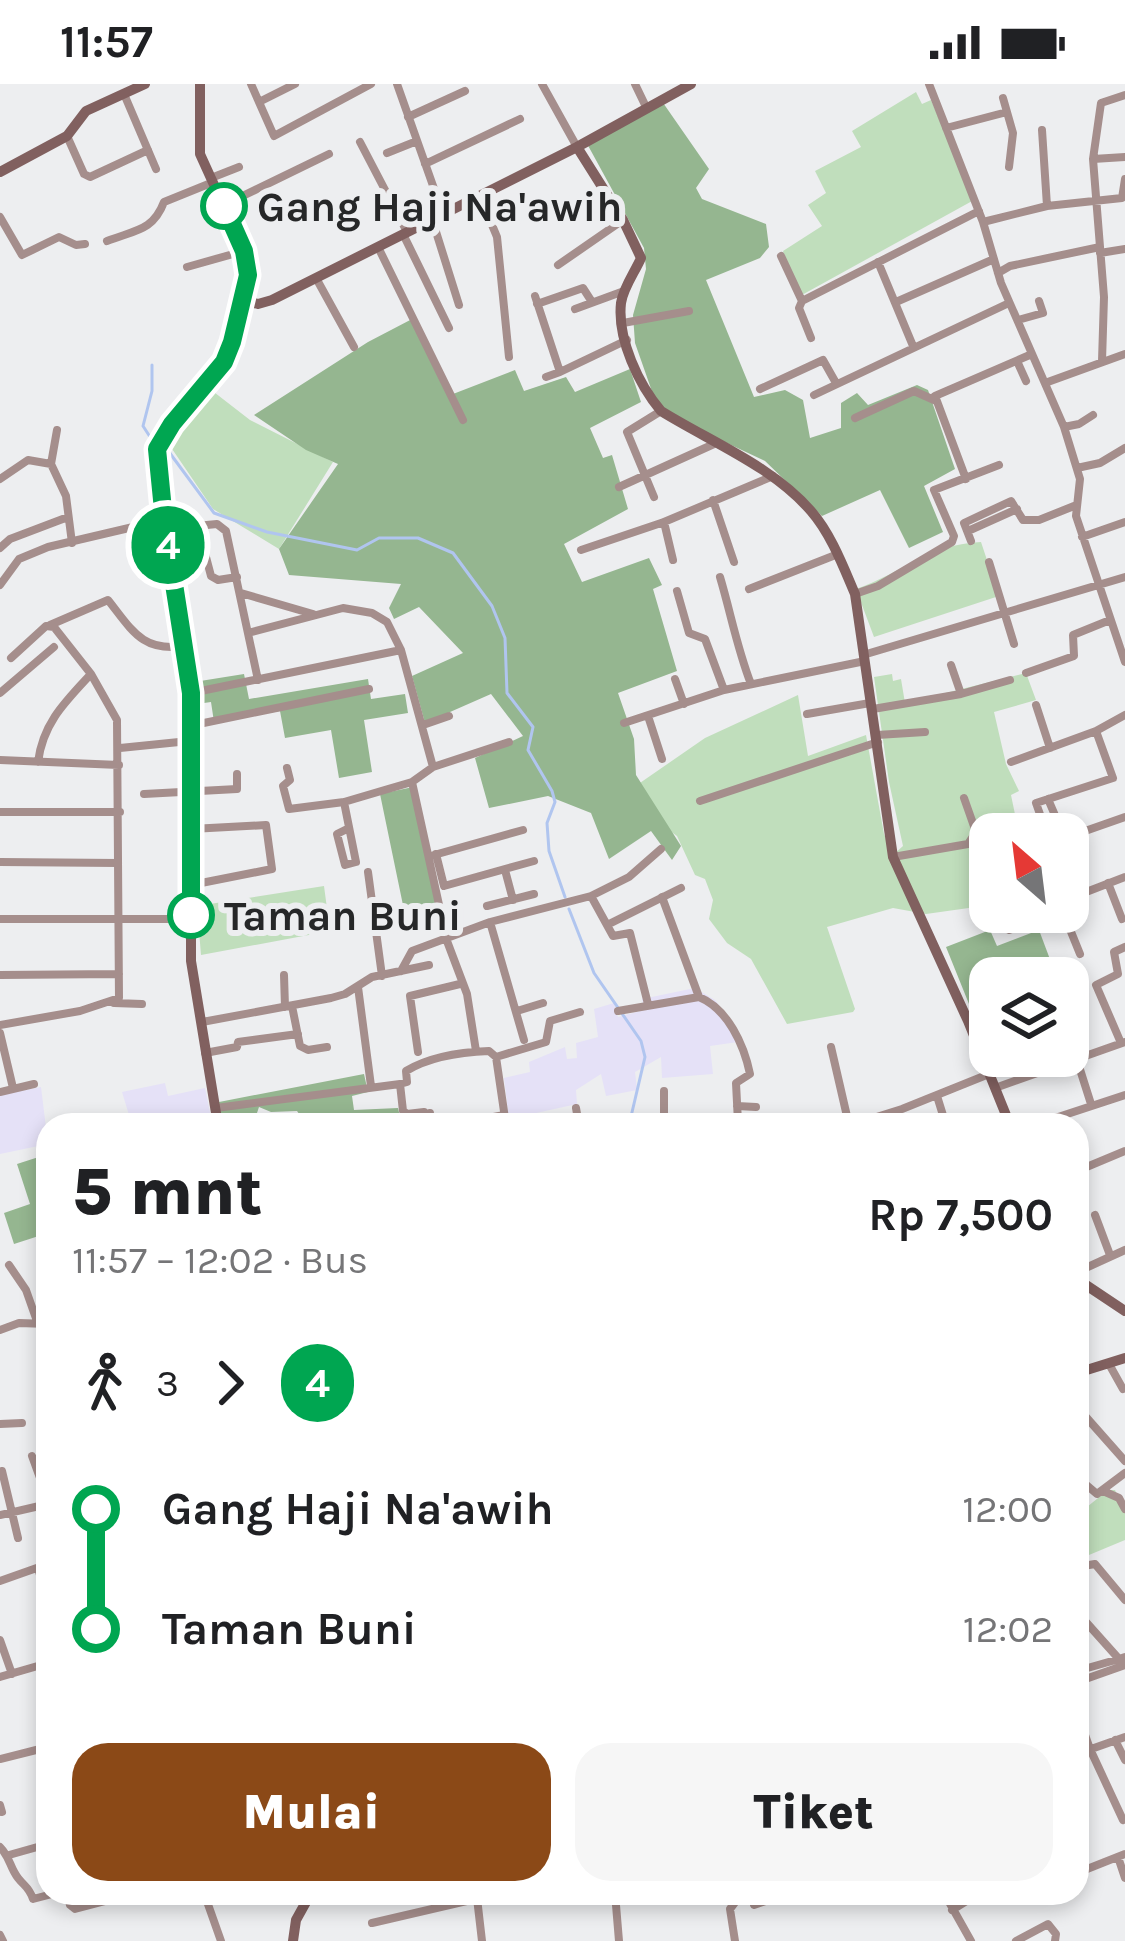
<!DOCTYPE html>
<html lang="id">
<head>
<meta charset="utf-8">
<style>
  :root { --surface:#fff; --page:#f6f6f6; --text:#202124; --muted:#757577; --accent:#8b4917 }
  body { margin:0; font-family:Karla,sans-serif; background:var(--page); color:var(--text); height:100vh; display:flex; flex-direction:column; font-size:45px; white-space:nowrap }
  * { box-sizing:border-box; margin:0 }
  p { font-size:39px; color:var(--muted) }
  .icon { flex:none; width:66px; height:66px; fill:none; stroke:currentColor; stroke-width:2; stroke-linecap:round; stroke-linejoin:round }
  .map { position:relative; flex:1; overflow:hidden }
  .sheet { position:absolute; left:36px; top:1029px; width:1053px; height:792px; display:flex; flex-direction:column; background:var(--surface); border-radius:36px; box-shadow:0 6px 18px #0003 }
  .sheet>* { flex:none }
  .badge { padding:0 24px; border-radius:39px; font-size:42px; line-height:78px }
  .needle { width:78px; rotate:332deg }
  .controls { position:absolute; left:969px; top:729px; display:grid; gap:24px }
  .controls a { display:grid; place-items:center; width:120px; height:120px; border-radius:24px; background:var(--surface); box-shadow:0 6px 18px #0003; font-size:60px }
  .map>.badge { position:absolute; translate:-50% -50%; box-shadow:0 0 0 6px #fff }
  .legs { display:flex; align-items:center; gap:18px; height:132px; padding:0 36px; font-size:39px }
  .legs p { margin-inline-start:auto }
  .headline { display:flex; align-items:center; justify-content:space-between; height:204px; padding:0 36px }
  h1 { font-size:66px; font-weight:800; line-height:90px }
  .cta { display:flex; gap:24px; margin-top:auto; padding:24px 36px }
  .cta a { flex:1; height:138px; border-radius:36px; background:var(--accent); color:#fff; font-size:48px; font-weight:800; line-height:138px; text-align:center }
  .cta a+a { background:var(--page); color:var(--text) }
  ul { padding:0 36px; list-style:none }
  li { display:flex; align-items:center; gap:42px; height:120px; font-size:45px }
  li i { display:grid; place-items:center; width:18px; height:100%; margin:0 15px; background:currentColor }
  li i::after { content:''; width:30px; height:30px; margin:-15px; border:9px solid; border-radius:50%; background:var(--surface) }
  li p { margin-inline-start:auto }
  li:first-child i { background:linear-gradient(#0000 50%,currentColor 0) }
  li:last-child i { background:linear-gradient(currentColor 50%,#0000 0) }
  .status { display:flex; justify-content:space-between; align-items:center; height:84px; padding:0 60px; background:var(--surface); direction:ltr }
  .status svg { height:33px; fill:currentColor }
  .map>svg:first-child { display:block }
  .education { fill:#e5e1f7 }
  .green { fill:#c0debc }
  .forest { fill:#95b690 }
  .lines { fill:none; stroke-linecap:round; stroke-linejoin:round }
  .stream { stroke:#b0c5ef; stroke-width:3 }
  .street { stroke:#a58e8c; stroke-width:8 }
  .secondary { stroke:#81605f; stroke-width:10 }
  .line-1-casing { stroke:#fff; stroke-width:27 }
  .line-1 { stroke:#00a651; stroke-width:18 }
  .stop-1-dot { fill:#fff; stroke:#00a651; stroke-width:6 }
  .labels { text-anchor:middle; stroke-width:12; stroke-linejoin:round; paint-order:stroke }
  .stop-label { font-size:42px; font-weight:bold; fill:#262728; stroke:#edeef0; text-anchor:start }
</style>
</head>
<body>
<div class="status"><b>11:57</b><svg viewBox="0 0 49 12"><path d="M0 12V9h3v3zM5 12V6h3v6zM10 12V3h3v9zM15 12V0h3v12zM26 1h20v11H26zM47 4h2v5h-2z"/></svg></div>
<div class="map">
<svg width="1125" height="1857" viewBox="0 0 1125 1857">
  <rect width="100%" height="100%" fill="#edeef0"/>
  <path class="education" d="M 695,904 L 715,916 L 729,934 L 738,958 L 710,962 L 713,990 L 662,994 L 661,973 L 635,988 L 637,1006 L 606,1012 L 601,990 L 576,1006 L 577,1020 L 509,1035 L 504,994 L 530,988 L 529,978 L 565,963 L 567,975 L 577,974 L 576,959 L 598,953 L 594,925 L 614,919 L 618,933 L 644,926 L 642,915 Z
    M 165,999 L 168,1012 L 205,1004 L 212,1038 L 132,1041 L 122,1008 Z
    M 41,1003 L 48,1060 L 0,1070 L 0,1011 Z"/>
  <path class="green" d="M 916,8 L 922,20 L 931,16 L 974,116 L 800,212 L 783,167 L 822,142 L 808,121 L 826,109 L 815,87 L 861,63 L 852,47 Z
    M 210,305 L 250,336 L 333,378 L 279,465 L 213,425 L 168,359 Z
    M 981,458 L 999,512 L 874,553 L 856,505 C 905,488 925,461 981,458 Z
    M 1026,589 L 1036,616 L 994,628 L 1006,680 L 1019,707 L 1011,711 L 1017,740 L 984,752 L 990,773 L 990,821 L 926,830 L 893,824 L 827,843 L 855,925 L 853,928 L 787,940 L 751,875 L 727,859 L 709,835 L 713,816 L 705,795 L 695,791 L 677,752 L 641,726 L 637,701 L 705,654 L 798,611 L 808,672 L 866,651 L 884,750 L 893,771 L 903,762 L 889,698 L 874,593 L 892,590 L 893,597 L 901,595 L 905,619 Z
    M 324,802 L 330,847 L 201,871 L 197,822 Z
    M 1108,1406 L 1115,1406 L 1125,1427 L 1125,1456 L 1077,1476 L 1077,1431 Z"/>
  <path class="forest" d="M 659,13 L 709,85 L 696,104 L 702,115 L 766,140 L 769,163 L 760,174 L 706,196 L 754,313 L 785,306 L 803,316 L 810,354 L 841,344 L 841,319 L 857,309 L 868,321 L 917,301 L 928,306 L 955,385 L 924,402 L 943,448 L 909,464 L 880,406 L 822,432 L 765,377 L 678,336 L 655,316 L 635,259 L 633,231 L 646,185 L 644,164 L 585,56 Z
    M 414,234 L 453,310 L 515,286 L 524,307 L 566,293 L 575,308 L 630,285 L 641,318 L 590,344 L 603,374 L 612,371 L 628,425 L 564,460 L 582,498 L 649,474 L 662,501 L 653,505 L 677,587 L 618,609 L 634,655 L 636,691 L 681,762 L 672,776 L 651,747 L 609,775 L 591,729 L 548,712 L 489,724 L 475,674 L 523,652 L 491,610 L 425,639 L 412,592 L 463,569 L 419,523 L 394,535 L 389,524 L 401,500 L 289,491 L 279,465 L 338,380 L 306,366 L 254,331 L 368,258 Z
    M 244,590 L 249,615 L 368,595 L 371,615 L 405,610 L 408,629 L 364,636 L 372,688 L 339,694 L 331,646 L 285,654 L 280,627 L 214,638 L 211,618 L 197,620 L 194,598 Z
    M 413,703 L 437,819 L 404,826 L 380,710 Z
    M 990,846 L 997,862 L 1039,846 L 1054,886 L 1033,894 L 990,894 L 990,911 L 969,920 L 946,863 Z
    M 364,990 L 368,1008 L 352,1012 L 354,1026 L 398,1024 L 402,1041 L 307,1041 L 297,1027 L 271,1028 L 259,1023 L 255,1035 L 259,1041 L 222,1041 L 219,1018 Z
    M 48,1070 L 48,1149 L 14,1160 L 4,1129 L 30,1120 L 17,1080 Z"/>
  <g class="lines">
    <path class="stream" d="M 152,281 L 152,307 L 143,342 L 154,359
      M 169,368 L 214,429 L 267,448 L 357,466 L 379,454 L 418,454 L 453,469 L 492,522 L 505,554 L 507,609 L 533,643 L 528,666 L 552,707 L 555,718 L 547,739 L 549,767 L 565,813
      M 569,825 L 594,889 L 641,957 L 645,973 L 629,1041"/>
    <path class="street" d="M 251,0 L 274,52 L 371,0
      M 397,0 L 443,130
      M 542,0 L 577,63
      M 635,0 L 647,25
      M 929,0 L 983,138 L 1001,199 L 1064,343 L 1080,395 L 1076,432 L 1125,578
      M 124,10 L 156,85
      M 1003,14 L 1013,49 L 1009,83
      M 259,18 L 295,0
      M 408,33 L 465,7
      M 946,44 L 1007,28
      M 1042,46 L 1047,122
      M 67,52 L 84,90 L 90,93 L 148,66
      M 360,58 L 407,148
      M 387,69 L 417,57
      M 1093,75 L 1125,73
      M 425,80 L 520,35
      M 211,94 L 239,83
      M 480,112 L 497,153 L 509,273
      M 224,121 L 329,70
      M 0,133 L 22,171 L 59,153 L 76,161 L 85,160
      M 432,135 L 459,221
      M 983,138 L 1047,122 L 1122,114 L 1125,95
      M 403,150 L 449,244
      M 107,157 C 135,146 153,147 164,118 L 211,99
      M 378,163 L 463,336
      M 1100,169 L 1125,165
      M 781,172 L 802,217
      M 878,178 L 913,262
      M 558,181 L 623,136
      M 187,183 L 244,167
      M 998,189 L 1010,182 L 1100,163
      M 316,194 L 354,263
      M 535,212 L 560,288 L 627,256
      M 896,218 L 994,175
      M 537,220 L 583,204 L 592,218
      M 575,225 L 624,207
      M 1018,236 L 1043,229 L 1039,217
      M 623,239 L 689,227
      M 811,254 L 799,224 L 802,217 L 979,127
      M 1017,277 L 1026,297
      M 1102,277 L 1104,213 L 1093,75 L 1101,19 L 1125,11
      M 546,293 L 560,288
      M 1045,299 L 1125,270
      M 760,305 L 823,276 L 836,299
      M 814,311 L 1009,219
      M 855,334 L 914,307 L 934,316
      M 1064,343 L 1079,340 L 1093,331
      M 51,380 L 57,346
      M 1077,384 L 1100,379 L 1125,364
      M 0,395 L 28,376 L 51,380 L 66,412 L 72,459
      M 966,395 L 935,312 L 1032,270
      M 619,403 L 714,360
      M 654,413 L 627,348 L 661,327
      M 713,416 L 734,478
      M 664,438 L 673,476
      M 166,445 L 217,440 L 226,447 L 258,596
      M 968,447 L 1017,425
      M 1082,453 L 1125,438
      M 201,454 L 211,492 L 218,496 L 237,493
      M 971,457 L 964,439 L 1011,417 L 1023,436 L 1039,436 L 1074,422
      M 0,464 L 10,455 L 68,433
      M 581,466 L 664,438 L 773,392
      M 989,478 L 1014,560
      M 720,493 C 731,530 737,564 751,600
      M 0,501 L 19,475 L 48,463 L 163,436
      M 749,505 L 838,470
      M 677,507 L 689,549 L 705,555 L 724,606
      M 241,509 L 313,530
      M 855,510 L 878,502 L 952,458 L 954,452 L 934,406 L 999,381
      M 50,541 L 108,516 C 132,546 142,568 184,562
      M 248,549 L 343,524 L 372,529 L 387,538 L 401,566 L 433,683
      M 863,571 L 1125,493
      M 951,581 L 961,610
      M 1026,589 L 1074,572 L 1073,551 L 1110,536
      M 675,595 L 684,620
      M 0,609 L 54,563
      M 191,609 L 401,566
      M 1036,621 L 1050,664
      M 873,625 L 961,610 L 1010,596
      M 807,630 L 870,619
      M 648,632 L 662,675
      M 624,639 L 724,606 L 865,577
      M 423,641 L 449,632
      M 189,642 L 369,605
      M 877,651 L 925,648
      M 120,664 L 189,657
      M 0,676 L 119,681
      M 38,678 C 43,639 65,618 91,590
      M 1011,678 L 1096,647 L 1125,631
      M 287,684 L 290,696 L 283,702 L 289,725 L 344,718 L 388,705 L 412,698 L 433,683 L 509,658
      M 412,698 L 447,857 L 467,910 L 476,967
      M 144,710 L 237,705 L 237,690
      M 1048,715 L 1063,750
      M 700,717 L 878,658
      M 344,718 L 356,778 L 345,781 L 337,750 L 349,744
      M 0,728 L 120,728
      M 1047,750 L 1036,719 L 1113,694 L 1096,647
      M 1068,753 L 1125,733
      M 436,770 L 444,802 L 534,777
      M 434,771 L 523,746
      M 893,773 L 968,760 L 976,748 L 964,714
      M 0,778 L 118,779
      M 505,786 L 513,816
      M 368,788 L 382,892
      M 1108,799 L 1122,835
      M 1068,800 L 1073,812
      M 191,801 L 272,785 L 266,741 L 191,745
      M 591,812 L 613,852 L 630,849 L 648,920
      M 662,813 L 699,913
      M 1068,815 L 1125,793
      M 487,822 L 534,810
      M 1063,828 L 1080,870
      M 0,835 L 190,835
      M 490,838 L 524,956
      M 609,840 L 681,804
      M 1009,846 L 1034,838 L 1041,828
      M 401,887 L 412,867 L 490,838 L 591,812 L 629,793 L 661,765
      M 0,891 L 119,890
      M 284,891 L 285,923
      M 358,903 L 371,1002
      M 1068,911 L 1084,906
      M 114,919 L 142,920
      M 292,922 L 300,962 L 308,966 L 327,963
      M 517,927 L 543,919
      M 618,927 L 699,913 C 728,925 744,961 750,990 L 736,999 L 738,1038
      M 202,938 L 331,914 L 345,910 L 372,893 L 429,881
      M 0,941 L 80,927 L 119,914 L 117,636 L 91,590 L 54,543 L 46,542 L 11,574
      M 973,947 L 990,940
      M 0,949 L 13,1004
      M 1121,959 L 1096,901 L 1118,890 L 1114,868 L 1125,863
      M 831,963 L 849,1041
      M 418,968 L 410,912 L 460,900
      M 205,969 L 237,963 L 238,958 L 298,950
      M 496,973 L 506,1041
      M 1077,976 L 1091,1020
      M 400,1000 L 403,1027 L 407,1030 L 424,1028 L 426,1041
      M 995,1004 L 1125,958
      M 664,1007 L 664,1041
      M 0,1008 L 34,1000
      M 937,1012 L 946,1041
      M 737,1022 L 756,1023
      M 216,1024 L 400,1000 L 407,998 L 406,987 C 429,973 462,968 489,967 L 496,973 L 546,958 L 550,937 L 580,928
      M 576,1024 L 579,1041
      M 430,1029 L 431,1041
      M 1046,1037 L 1125,1011
      M 452,1041 L 504,1031
      M 704,1041 L 738,1040
      M 851,1041 L 902,1025 L 989,990
      M 1077,1087 L 1125,1067
      M 1095,1131 L 1110,1171
      M 9,1181 L 26,1206 L 38,1240
      M 1077,1188 L 1125,1166
      M 0,1246 L 19,1239 L 48,1240
      M 1109,1280 L 1123,1305
      M 1077,1312 L 1086,1333 L 1125,1377
      M 0,1340 L 22,1339
      M 32,1372 L 48,1416
      M 2,1387 L 18,1454
      M 1077,1393 L 1097,1410 L 1125,1389
      M 1103,1407 L 1119,1414 L 1125,1425
      M 0,1431 L 48,1420
      M 1077,1483 L 1095,1480 L 1125,1516
      M 38,1484 L 46,1512
      M 0,1497 L 48,1480
      M 1077,1528 L 1119,1575 L 1125,1573
      M 0,1556 L 12,1590
      M 1077,1587 L 1119,1575
      M 0,1593 L 48,1579
      M 1077,1598 L 1125,1581
      M 1077,1628 L 1090,1665 L 1123,1736
      M 1115,1656 L 1125,1676
      M 1077,1670 L 1125,1653
      M 0,1675 L 48,1663
      M 0,1721 L 2,1728
      M 0,1763 C 10,1773 10,1784 18,1794 C 25,1803 29,1803 33,1815 L 56,1809
      M 9,1771 L 48,1760
      M 1118,1773 L 1125,1794
      M 1077,1789 L 1125,1770
      M 67,1809 L 70,1821 L 75,1825 L 136,1809
      M 204,1809 L 221,1857
      M 586,1809 L 600,1809
      M 615,1809 L 619,1857
      M 944,1809 L 971,1857
      M 477,1814 L 482,1857
      M 754,1821 L 788,1809
      M 952,1826 L 979,1809
      M 372,1839 L 501,1809
      M 0,1851 L 3,1857
      M 735,1857 L 730,1825 L 742,1809
      M 1016,1857 L 1048,1840 L 1056,1850 L 1055,1857"/>
    <path class="secondary" d="M 200,0 L 200,70 L 244,167 L 248,191 L 224,278 L 172,340 L 157,365 L 157,380 L 191,609 L 191,877 L 218,1041
      M 577,63 L 623,136 L 641,174 C 635,188 623,204 621,219 C 617,255 639,301 661,327 C 711,358 772,382 811,427 C 831,450 843,482 855,510 L 893,773 L 968,937 L 1010,1041
      M 0,88 L 67,52 L 86,27 L 145,0
      M 243,216 L 258,220 L 272,216 L 577,63 L 691,0
      M 1077,1195 L 1125,1227
      M 1077,1289 L 1125,1274
      M 293,1857 L 296,1836 L 311,1809"/>
  </g>
  <g class="lines">
    <g class="line-1-casing">
      <path id="line-1" d="M 191,831 L 191,609 L 164,436 L 157,365 L 172,340 L 224,278 L 232,258 L 248,191 L 244,167 L 224,122"/>
    </g>
    <use href="#line-1" class="line-1"/>
  </g>
  <g class="stop-1-dot">
    <circle cx="224" cy="122" r="21"/>
    <circle cx="191" cy="831" r="21"/>
  </g>
  <g class="labels">
    <g class="stop-label">
      <text x="257" y="137">Gang Haji Na'awih</text>
      <text x="224" y="846">Taman Buni</text>
    </g>
  </g>
</svg>
<div class="controls">
<a><svg class="needle" viewBox="-14 -14 28 28"><path d="M0-13l5 13h-10z" fill="#e53935"/><path d="M0 13l5-13h-10z" fill="#757577"/></svg></a>
<a><svg class="icon" aria-label="layers" viewBox="0 0 24 24"><path d="M12 4l9 5-9 5-9-5zM3 14l9 5 9-5"/></svg></a>
</div>
<b class="badge" style="left:168px;top:461px;background:#00a651;color:#fff">4</b>
<section class="sheet">
<div class="headline"><div><h1>5 mnt</h1><p>11:57 – 12:02 · Bus</p></div><b>Rp 7,500</b></div>
<div class="legs"><svg class="icon" aria-label="walk" viewBox="0 0 24 24"><circle cx="13" cy="4" r="2"/><path d="M13 8l-2 6 4 7M11 14l-3 7M7 12l3-4h3l4 4"/></svg>3<svg class="icon" aria-label="forward" viewBox="0 0 24 24"><path d="M9 5l7 7-7 7"/></svg><b class="badge" style="background:#00a651;color:#fff">4</b></div>
<ul>
<li><i style="color:#00a651"></i><b>Gang Haji Na'awih</b><p>12:00</p></li>
<li><i style="color:#00a651"></i><b>Taman Buni</b><p>12:02</p></li>
</ul>
<div class="cta"><a>Mulai</a><a>Tiket</a></div>
</section>
</div>
</body>
</html>
